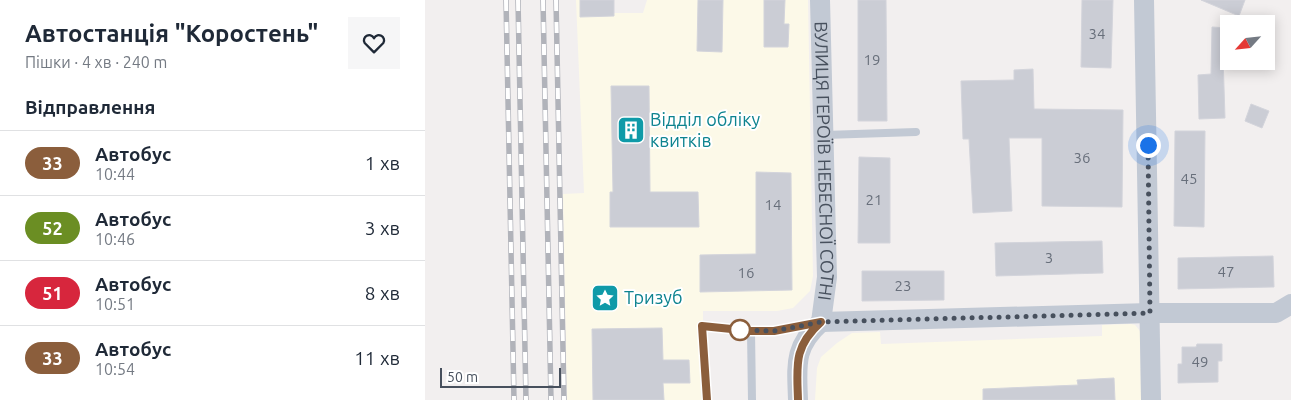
<!DOCTYPE html>
<html lang="uk">
<head>
<meta charset="utf-8">
<style>
  :root { --surface:#fff; --page:#f6f6f7; --text:#1f2937; --muted:#747a83; --line:#e0e1e3 }
  body { margin:0; font-family:Ubuntu,sans-serif; background:var(--page); color:var(--text); height:100vh; display:flex; flex-direction:column; font-size:19px; white-space:nowrap }
  * { box-sizing:border-box; margin:0 }
  p { font-size:16px; color:var(--muted) }
  .icon { flex:none; width:28px; height:28px; fill:none; stroke:currentColor; stroke-width:2; stroke-linecap:round; stroke-linejoin:round }
  .map { position:relative; flex:1; overflow:hidden }
  .panel { display:flex; flex-direction:column; background:var(--surface); width:425px }
  .panel>* { flex:none }
  .badge { padding:0 10px; border-radius:16px; font-size:18px; line-height:32px }
  .needle { width:32px; rotate:243deg }
  .controls { position:absolute; left:795px; top:15px; display:grid; gap:10px }
  .controls a { display:grid; place-items:center; width:55px; height:55px; border-radius:0px; background:var(--surface); box-shadow:0 2px 12px #0003; font-size:25px }
  .scale { position:absolute; left:15px; bottom:12px; width:121px; box-sizing:border-box; padding-left:5px; border:2px solid #47505d; border-top:0; font-size:14px; line-height:18px; white-space:nowrap; color:#47505d; -webkit-text-stroke:4px #fff; paint-order:stroke }
  .you { position:absolute; width:25px; height:25px; margin:-12px; border:4px solid #fff; border-radius:50%; background:#1a73e8; box-shadow:0 0 0 8px #1a73e833 }
  .map>.badge { position:absolute; translate:-50% -50%; box-shadow:0 0 0 2px #fff }
  h2 { padding:0 25px; font-size:19px; line-height:45px }
  .round { display:grid; place-items:center; flex:none; width:52px; height:52px; border-radius:0px; background:var(--page) }
  .headline { display:flex; align-items:center; justify-content:space-between; height:85px; padding:0 25px }
  h1 { font-size:24px; font-weight:600; line-height:38px }
  ul { padding:0; list-style:none }
  li { display:flex; align-items:center; gap:15px; height:65px; padding:0 25px; border-top:1px solid var(--line) }
  li div { flex:1 }
  li b { display:block; font-size:19px }
  li em { font-style:normal }
  li .badge { min-width:55px; font-weight:700; text-align:center }
  main { display:flex; flex:1; min-height:0 }
  .map>svg:first-child { display:block }
  .commercial { fill:#fcf9e8 }
  .building { fill:#cbcdd5; stroke:#d3d4db }
  .lines { fill:none; stroke-linecap:round; stroke-linejoin:round }
  .service { stroke:#c2c9d4; stroke-width:8 }
  .tertiary { stroke:#c2c9d4; stroke-width:20 }
  .rail-casing { stroke:#b1b3ba; stroke-width:5.5 }
  .rail { stroke:#fff; stroke-width:4; stroke-dasharray:11; stroke-linecap:butt }
  .line-casing { stroke:#fff; stroke-width:11 }
  .line { stroke:#8b5e3c; stroke-width:8 }
  .walk { stroke:#47505d; stroke-width:5; stroke-dasharray:0 9 }
  .stop-dot { fill:#fff; stroke:#8b5e3c; stroke-width:2.5 }
  .labels { text-anchor:middle; stroke-width:4; stroke-linejoin:round; paint-order:stroke }
  .number-label { font-size:15px; fill:#686f7b }
  .culture-label { font-size:18px; fill:#0d838f; stroke:#fff; text-anchor:start }
  .street-label { font-size:18px; fill:#47505d; stroke:#fff }
</style>
</head>
<body>
<main>
<section class="panel">
<div class="headline"><div><h1>Автостанція &quot;Коростень&quot;</h1><p>Пішки · 4 хв · 240 m</p></div><a class="round"><svg class="icon" aria-label="heart" viewBox="0 0 24 24"><path d="M12 20l-8-8c-3-5 5-10 8-4 3-6 11-1 8 4z"/></svg></a></div>
<h2>Відправлення</h2>
<ul>
<li><span class="badge" style="background:#8b5e3c;color:#fff">33</span><div><b>Автобус</b><p>10:44</p></div><em>1 хв</em></li>
<li><span class="badge" style="background:#6b8e23;color:#fff">52</span><div><b>Автобус</b><p>10:46</p></div><em>3 хв</em></li>
<li><span class="badge" style="background:#d7263d;color:#fff">51</span><div><b>Автобус</b><p>10:51</p></div><em>8 хв</em></li>
<li><span class="badge" style="background:#8b5e3c;color:#fff">33</span><div><b>Автобус</b><p>10:54</p></div><em>11 хв</em></li>
</ul>
</section>
<div class="map">
<svg width="866" height="400" viewBox="0 0 866 400">
  <rect width="100%" height="100%" fill="#f2efef"/>
  <path class="commercial" d="M 151,0 L 185,0 L 186,13 L 218,13 L 222,0 L 383,0 L 388,276 L 385,291 L 368,308 L 352,311 L 278,311 L 278,400 L 142,400 L 138,194 L 159,193 Z
    M 706,324 L 710,325 L 715,331 L 716,400 L 390,400 L 392,368 L 396,357 L 412,343 L 427,333 L 455,332 L 456,344 L 677,336 L 677,325 Z"/>
  <path class="building" d="M 155,0 L 189,0 L 189,16 L 155,17 Z
    M 273,0 L 298,0 L 297,52 L 272,51 Z
    M 339,0 L 360,0 L 359,24 L 364,24 L 363,47 L 339,47 Z
    M 433,0 L 461,0 L 462,121 L 433,121 Z
    M 657,0 L 688,0 L 686,68 L 656,67 Z
    M 776,0 L 820,0 L 814,16 Z
    M 787,27 L 804,28 L 804,56 L 798,56 L 800,118 L 774,119 L 773,75 L 786,74 Z
    M 608,69 L 609,109 L 698,110 L 697,207 L 617,206 L 617,138 L 584,138 L 587,211 L 548,213 L 544,139 L 538,139 L 536,81 L 589,80 L 589,70 Z
    M 186,86 L 224,86 L 225,192 L 273,192 L 274,227 L 185,227 L 185,192 L 188,192 Z
    M 826,104 L 844,111 L 837,128 L 820,121 Z
    M 750,131 L 780,131 L 779,227 L 749,226 Z
    M 434,157 L 465,158 L 465,243 L 433,243 Z
    M 331,172 L 366,173 L 367,290 L 275,292 L 275,255 L 331,254 Z
    M 677,241 L 678,273 L 571,276 L 570,243 Z
    M 848,256 L 849,287 L 753,289 L 753,258 Z
    M 437,271 L 519,271 L 519,300 L 437,301 Z
    M 237,328 L 238,360 L 264,360 L 265,383 L 238,383 L 239,400 L 168,400 L 167,329 Z
    M 772,344 L 797,344 L 797,361 L 793,361 L 793,382 L 753,383 L 753,364 L 757,364 L 757,347 L 771,347 Z
    M 689,378 L 690,400 L 558,400 L 558,389 L 653,385 L 652,380 Z"/>
  <g class="lines">
    <path class="service" d="M 400,135 L 491,132
      M 326,331 L 327,400
      M 281,400 L 277,326 L 326,331 L 349,331 L 387,324"/>
    <g class="tertiary">
      <path id="s1" d="M 395,0 L 402,277 L 396,322"/>
      <path d="M 719,0 L 726,400"/>
      <path d="M 396,322 L 725,313 L 851,313 L 866,304"/>
      <path d="M 373,400 C 372,366 368,347 396,322"/>
    </g>
    <g class="rail-casing">
      <path id="rail" d="M 81,0 L 89,400
        M 93,0 L 101,400
        M 118,0 L 126,400
        M 131,0 L 139,400"/>
    </g>
    <use href="#rail" class="rail"/>
  </g>
  <g class="lines">
    <g class="line-casing">
      <path id="line" d="M 282,400 L 277,326 L 326,331 L 349,331 L 396,322 C 368,347 372,366 373,400"/>
    </g>
    <use href="#line" class="line"/>
    <path class="walk" d="M 315,330 L 310,330 L 349,331 L 396,322 L 725,313 L 723,145"/>
  </g>
  <defs>
    <g id="building-square" transform="scale(1.4375)"><rect x="-9" y="-9" width="18" height="18" rx="4" fill="#0f9aa8" stroke="#fff"/><path d="M-4-6H4V6H1V3H-1V6H-4ZM-2.5-4.3h1.7v1.8h-1.7ZM.8-4.3h1.7v1.8H.8ZM-2.5-1h1.7V.8h-1.7ZM.8-1h1.7V.8H.8Z" fill="#fff"/></g>
    <g id="sight-square" transform="scale(1.4375)"><rect x="-9" y="-9" width="18" height="18" rx="4" fill="#0f9aa8" stroke="#fff"/><path d="M0-6L1.8-2.2L6-1.7L2.9 1.2L3.7 5.4L0 3.3L-3.7 5.4L-2.9 1.2L-6-1.7L-1.8-2.2Z" fill="#fff"/></g>
  </defs>
  <g fill-rule="evenodd">
    <use href="#building-square" x="206" y="130"/>
    <use href="#sight-square" x="180" y="298"/>
  </g>
  <circle class="stop-dot" cx="315" cy="330" r="10"/>
  <g class="labels">
    <g class="number-label">
      <text x="672" y="39">34</text>
      <text x="447" y="65">19</text>
      <text x="657" y="163">36</text>
      <text x="764" y="184">45</text>
      <text x="449" y="205">21</text>
      <text x="348" y="210">14</text>
      <text x="624" y="263">3</text>
      <text x="801" y="277">47</text>
      <text x="321" y="278">16</text>
      <text x="478" y="291">23</text>
      <text x="775" y="367">49</text>
    </g>
    <g class="culture-label">
      <text x="225" y="126">Відділ обліку<tspan x="225" dy="21">квитків</tspan></text>
      <text x="199" y="304">Тризуб</text>
    </g>
    <g class="street-label">
      <text dy="6" stroke="none"><textPath href="#s1" startOffset="161">ВУЛИЦЯ ГЕРОЇВ НЕБЕСНОЇ СОТНІ</textPath></text>
    </g>
  </g>
</svg>
<div class="controls">
<a><svg class="needle" viewBox="-14 -14 28 28"><path d="M0-13l5 13h-10z" fill="#e53935"/><path d="M0 13l5-13h-10z" fill="#747a83"/></svg></a>
</div>
<div class="scale">50 m</div>
<div class="you" style="left:723px;top:145px"></div>
</div>
</main>
</body>
</html>
